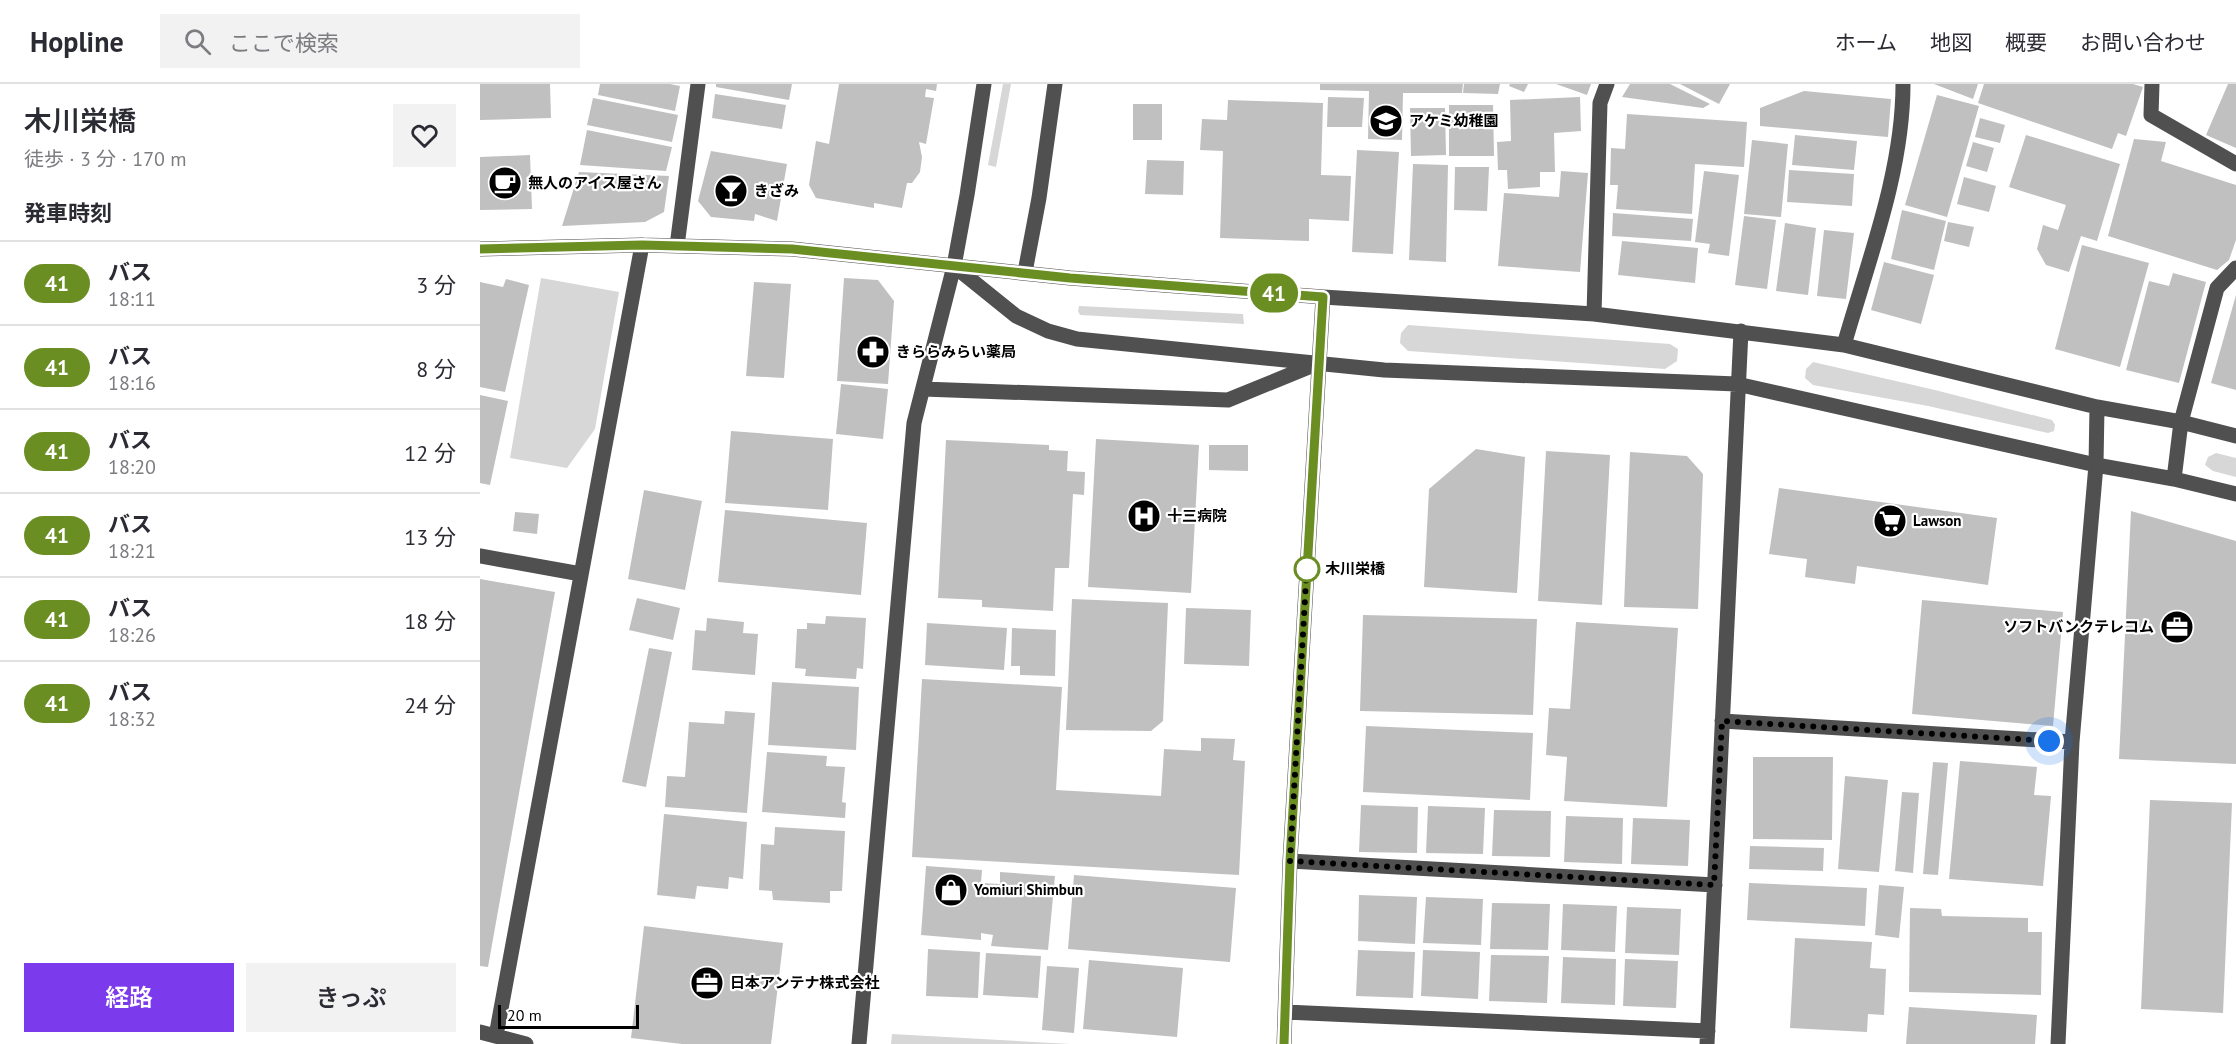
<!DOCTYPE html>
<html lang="ja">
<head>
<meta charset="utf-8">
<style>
  :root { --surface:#fff; --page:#f2f2f3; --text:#2b2b33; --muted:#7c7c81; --line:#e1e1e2; --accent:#7c3aed }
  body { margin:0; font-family:"PT Sans","Noto Sans JP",sans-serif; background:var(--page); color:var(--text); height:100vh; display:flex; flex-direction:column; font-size:22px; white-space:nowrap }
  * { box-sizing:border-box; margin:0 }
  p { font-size:20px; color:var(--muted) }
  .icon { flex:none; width:33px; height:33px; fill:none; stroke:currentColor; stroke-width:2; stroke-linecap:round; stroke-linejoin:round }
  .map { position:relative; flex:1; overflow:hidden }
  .sheet { display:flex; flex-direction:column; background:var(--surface); width:480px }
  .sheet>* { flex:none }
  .badge { padding:0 12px; border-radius:20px; font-size:21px; line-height:39px }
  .scale { position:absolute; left:18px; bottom:15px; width:141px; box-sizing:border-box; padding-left:6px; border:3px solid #000; border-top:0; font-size:16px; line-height:21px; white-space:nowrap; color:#000; -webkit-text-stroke:4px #fff; paint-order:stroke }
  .you { position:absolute; width:30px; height:30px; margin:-15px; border:4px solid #fff; border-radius:50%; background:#1a73e8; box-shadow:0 0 0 9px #1a73e833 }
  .map>.badge { position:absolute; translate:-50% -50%; box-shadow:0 0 0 3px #fff }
  h2 { padding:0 24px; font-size:22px; line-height:54px }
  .round { display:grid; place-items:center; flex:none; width:63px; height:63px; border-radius:0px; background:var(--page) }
  .summary { display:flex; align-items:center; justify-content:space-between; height:102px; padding:0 24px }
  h1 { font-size:28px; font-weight:600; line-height:45px }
  .button { display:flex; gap:12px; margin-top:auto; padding:12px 24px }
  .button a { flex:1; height:69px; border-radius:0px; background:var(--accent); color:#fff; font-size:24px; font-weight:600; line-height:69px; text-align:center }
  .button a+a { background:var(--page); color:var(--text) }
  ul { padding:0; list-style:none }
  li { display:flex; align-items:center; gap:18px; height:84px; padding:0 24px; border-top:2px solid var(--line) }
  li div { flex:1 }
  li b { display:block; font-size:22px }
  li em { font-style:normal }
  li .badge { min-width:66px; font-weight:700; text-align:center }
  header { display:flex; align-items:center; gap:36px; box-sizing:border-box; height:84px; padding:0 30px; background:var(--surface); border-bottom:2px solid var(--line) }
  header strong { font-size:28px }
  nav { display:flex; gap:33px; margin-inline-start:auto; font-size:21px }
  .search { width:420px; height:54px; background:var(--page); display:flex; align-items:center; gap:15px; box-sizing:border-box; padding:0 21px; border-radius:0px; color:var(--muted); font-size:22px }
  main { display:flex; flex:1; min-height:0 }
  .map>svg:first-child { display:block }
  .green { fill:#d7d7d7 }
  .building { fill:#c0c0c0 }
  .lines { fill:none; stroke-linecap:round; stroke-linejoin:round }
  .minor { stroke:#505050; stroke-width:15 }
  .line-casing { stroke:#fff; stroke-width:14 }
  .line { stroke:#6b8e23; stroke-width:9 }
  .walk { stroke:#000; stroke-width:6; stroke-dasharray:0 10.8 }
  .stop-dot { fill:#fff; stroke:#6b8e23; stroke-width:3 }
  .labels { text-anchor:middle; stroke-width:4.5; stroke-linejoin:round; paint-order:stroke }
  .poi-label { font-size:15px; font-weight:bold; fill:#000; stroke:#fff; text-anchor:start }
  .stop-label { font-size:15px; font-weight:bold; fill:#000; stroke:#fff; text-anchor:start }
</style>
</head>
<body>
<header>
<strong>Hopline</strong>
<div class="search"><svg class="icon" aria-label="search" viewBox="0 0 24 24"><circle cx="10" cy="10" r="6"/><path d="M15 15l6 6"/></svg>ここで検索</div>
<nav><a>ホーム</a><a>地図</a><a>概要</a><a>お問い合わせ</a></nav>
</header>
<main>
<section class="sheet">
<div class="summary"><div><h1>木川栄橋</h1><p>徒歩 · 3 分 · 170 m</p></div><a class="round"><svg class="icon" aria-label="heart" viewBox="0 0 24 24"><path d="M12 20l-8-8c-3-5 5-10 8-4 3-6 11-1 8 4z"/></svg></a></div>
<h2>発車時刻</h2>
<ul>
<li><span class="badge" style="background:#6b8e23;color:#fff">41</span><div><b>バス</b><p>18:11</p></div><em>3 分</em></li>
<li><span class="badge" style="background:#6b8e23;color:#fff">41</span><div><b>バス</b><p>18:16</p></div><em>8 分</em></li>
<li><span class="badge" style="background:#6b8e23;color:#fff">41</span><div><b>バス</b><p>18:20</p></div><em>12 分</em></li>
<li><span class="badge" style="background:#6b8e23;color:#fff">41</span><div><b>バス</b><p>18:21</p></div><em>13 分</em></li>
<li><span class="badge" style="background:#6b8e23;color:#fff">41</span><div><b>バス</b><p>18:26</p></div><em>18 分</em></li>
<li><span class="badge" style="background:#6b8e23;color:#fff">41</span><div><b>バス</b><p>18:32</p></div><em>24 分</em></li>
</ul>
<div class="button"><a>経路</a><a>きっぷ</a></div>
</section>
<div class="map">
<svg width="1756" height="960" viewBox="0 0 1756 960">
  <rect width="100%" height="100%" fill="#fff"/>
  <path class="green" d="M 523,0 L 531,0 L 516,83 L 508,81 Z
    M 61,194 L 139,208 L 115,345 L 87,384 L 30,374 Z
    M 599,222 L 763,230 L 764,240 L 600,231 L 598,227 Z
    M 928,241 L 1190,260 L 1198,265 L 1197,277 L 1185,285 L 928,267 L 920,259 L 921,249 Z
    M 1333,278 L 1455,306 L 1572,336 L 1575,341 L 1574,347 L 1568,349 L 1448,322 L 1333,301 L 1325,294 L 1326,285 Z
    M 1736,369 L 1756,374 L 1756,393 L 1733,387 L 1725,381 L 1728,373 Z
    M 412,950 L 590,960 L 411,960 Z"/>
  <path class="building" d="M 0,0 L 70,0 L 71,34 L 0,36 Z
    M 120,0 L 190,0 L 200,2 L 195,27 L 118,11 Z
    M 236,0 L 312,0 L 309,16 L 236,3 Z
    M 359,0 L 457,0 L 456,7 L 446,5 L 445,13 L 454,14 L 446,60 L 439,58 L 442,73 L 440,88 L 432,99 L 427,99 L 422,124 L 394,119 L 394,124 L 336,114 L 329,101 L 336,57 L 349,60 Z
    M 840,0 L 983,0 L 982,9 L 923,9 L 922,56 L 888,55 L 889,7 L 840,6 Z
    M 984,0 L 1020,0 L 1018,10 L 983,9 Z
    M 1030,0 L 1048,0 L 1044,8 L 1029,2 Z
    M 1076,0 L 1111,0 L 1107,11 Z
    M 1150,0 L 1190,0 L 1230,20 L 1223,24 L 1142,13 Z
    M 1200,0 L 1250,0 L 1239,20 Z
    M 1454,0 L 1498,0 L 1493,15 Z
    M 1504,0 L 1653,0 L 1663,3 L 1646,52 L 1638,49 L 1632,65 L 1498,19 Z
    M 1748,0 L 1756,0 L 1756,64 L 1726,51 Z
    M 1324,7 L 1411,15 L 1408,53 L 1280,42 L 1280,24 Z
    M 235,10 L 306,21 L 302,45 L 232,34 Z
    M 1457,11 L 1499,22 L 1467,133 L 1425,121 Z
    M 848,13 L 884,14 L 882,43 L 847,43 Z
    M 1100,13 L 1101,47 L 1074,49 L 1075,88 L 1060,88 L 1060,103 L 1028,105 L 1027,86 L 1018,86 L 1017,58 L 1031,57 L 1030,16 Z
    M 113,14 L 198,31 L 192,58 L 107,41 Z
    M 748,16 L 843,19 L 841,91 L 871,92 L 869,137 L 829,135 L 829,157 L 740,154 L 743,67 L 720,66 L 722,35 L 747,36 Z
    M 653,20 L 682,20 L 682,56 L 653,56 Z
    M 969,21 L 1013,21 L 1014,72 L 969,72 Z
    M 930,24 L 965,24 L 966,71 L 931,72 Z
    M 1147,30 L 1267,38 L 1264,83 L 1215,80 L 1212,130 L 1136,125 L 1138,101 L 1130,101 L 1131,64 L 1145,65 Z
    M 1500,34 L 1525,41 L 1520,59 L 1495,53 Z
    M 107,46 L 192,63 L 186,87 L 100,81 Z
    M 1315,51 L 1377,57 L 1374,86 L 1312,81 Z
    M 1546,51 L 1640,80 L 1617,157 L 1601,152 L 1589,188 L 1566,181 L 1557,165 L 1563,141 L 1578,146 L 1586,121 L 1529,103 Z
    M 1654,55 L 1686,58 L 1681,77 L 1756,101 L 1756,156 L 1749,176 L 1737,186 L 1628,152 Z
    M 1272,56 L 1308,60 L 1301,133 L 1264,130 Z
    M 1493,58 L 1514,64 L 1507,88 L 1486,82 Z
    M 877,66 L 919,68 L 913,170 L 872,168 Z
    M 231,67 L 307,80 L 297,137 L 275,130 L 274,137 L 231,133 L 218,117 Z
    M 50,71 L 52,125 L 0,126 L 0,73 Z
    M 667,76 L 704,77 L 703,111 L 665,110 Z
    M 933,80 L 968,81 L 966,178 L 929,176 Z
    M 975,83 L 1009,83 L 1007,127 L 974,126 Z
    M 1309,86 L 1374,90 L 1372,122 L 1307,118 Z
    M 1081,87 L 1108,89 L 1100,188 L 1018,182 L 1024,109 L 1079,113 Z
    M 1224,87 L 1259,91 L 1249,172 L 1228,169 L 1230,160 L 1215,158 Z
    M 99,88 L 189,92 L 184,128 L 165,138 L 82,142 Z
    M 1484,93 L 1516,102 L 1509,128 L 1477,120 Z
    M 1422,126 L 1466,137 L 1454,186 L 1411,175 Z
    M 1133,129 L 1213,135 L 1211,157 L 1132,152 Z
    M 1264,132 L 1296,136 L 1287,205 L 1255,201 Z
    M 1468,138 L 1494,143 L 1489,163 L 1464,157 Z
    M 1305,139 L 1336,144 L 1328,211 L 1296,207 Z
    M 1344,146 L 1374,149 L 1366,215 L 1337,212 Z
    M 1142,157 L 1218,164 L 1215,199 L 1138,191 Z
    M 1602,161 L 1669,179 L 1640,283 L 1575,265 Z
    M 1404,178 L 1454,191 L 1441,240 L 1391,226 Z
    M 1693,189 L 1726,198 L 1699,299 L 1646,286 L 1669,197 L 1689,202 Z
    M 364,194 L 398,196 L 414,217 L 408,300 L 357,297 Z
    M 26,195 L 49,201 L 25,308 L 0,303 L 0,198 L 23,203 Z
    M 274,198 L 311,200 L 304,294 L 266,292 Z
    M 1756,211 L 1756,306 L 1731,299 Z
    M 361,300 L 408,305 L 403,355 L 356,350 Z
    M 0,311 L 28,317 L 10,401 L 0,399 Z
    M 251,347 L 353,355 L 348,426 L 245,419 Z
    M 616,355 L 719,361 L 711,509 L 608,503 Z
    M 466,356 L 569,361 L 569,366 L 588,367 L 587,387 L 605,388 L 604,411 L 593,410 L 589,484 L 575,484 L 573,527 L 502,523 L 502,516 L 458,514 Z
    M 729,361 L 768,361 L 768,387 L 729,386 Z
    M 996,365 L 1045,373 L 1037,509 L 944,503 L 949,405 Z
    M 1066,367 L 1130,371 L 1122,521 L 1058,517 Z
    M 1150,368 L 1207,372 L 1223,390 L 1218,525 L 1144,523 Z
    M 1299,404 L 1517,434 L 1508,501 L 1377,482 L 1375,500 L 1325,493 L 1327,475 L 1289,470 Z
    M 164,406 L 222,417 L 205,506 L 148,495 Z
    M 245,426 L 387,439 L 381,511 L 238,498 Z
    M 1651,427 L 1756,457 L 1756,680 L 1639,675 Z
    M 35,428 L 59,430 L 57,450 L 33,447 Z
    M 0,495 L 75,508 L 8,883 L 0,882 Z
    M 157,514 L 200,524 L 193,556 L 149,546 Z
    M 592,515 L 688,519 L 683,637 L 671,647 L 586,646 Z
    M 1442,516 L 1583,528 L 1573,642 L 1432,630 Z
    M 706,524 L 771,526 L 769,582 L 704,580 Z
    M 883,531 L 1057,535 L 1053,631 L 880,627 Z
    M 346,532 L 386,534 L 383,585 L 377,584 L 376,595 L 325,592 L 326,585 L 315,584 L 317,545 L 327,545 L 327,539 L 345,540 Z
    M 227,534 L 264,538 L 263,549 L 278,550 L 275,591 L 212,586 L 215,546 L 226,547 Z
    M 1096,538 L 1198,544 L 1187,723 L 1084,717 L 1087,673 L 1066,671 L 1069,624 L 1090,625 Z
    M 447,539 L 527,544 L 524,586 L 445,581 Z
    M 532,544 L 576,546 L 575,592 L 540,591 L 540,582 L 531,582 Z
    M 169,564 L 192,568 L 166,703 L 142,698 Z
    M 442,595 L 582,603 L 576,706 L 681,712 L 684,665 L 721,667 L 721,654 L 755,655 L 753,676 L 765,677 L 759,791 L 432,773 Z
    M 292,598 L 379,603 L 376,666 L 288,661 Z
    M 245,627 L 275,629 L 267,729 L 185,723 L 187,692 L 205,693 L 209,638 L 244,640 Z
    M 886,642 L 1053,649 L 1050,716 L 883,708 Z
    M 287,668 L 347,672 L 346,682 L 365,683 L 362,718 L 366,719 L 365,734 L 282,728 Z
    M 1273,673 L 1353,673 L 1352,756 L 1273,755 Z
    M 1480,677 L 1557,683 L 1554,711 L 1571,712 L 1563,802 L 1469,795 Z
    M 1453,678 L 1468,679 L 1458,791 L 1443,790 Z
    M 1365,692 L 1408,696 L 1399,788 L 1358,785 Z
    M 1422,708 L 1439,709 L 1433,789 L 1415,787 Z
    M 1670,716 L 1752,719 L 1743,929 L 1661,925 Z
    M 881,721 L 938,723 L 937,769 L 879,768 Z
    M 948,722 L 1005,724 L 1003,770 L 946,769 Z
    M 1014,726 L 1071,727 L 1070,773 L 1012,772 Z
    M 184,730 L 267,738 L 263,795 L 249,793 L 248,805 L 217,802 L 215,815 L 177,811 Z
    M 1086,732 L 1143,734 L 1142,780 L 1084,778 Z
    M 1153,734 L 1210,736 L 1208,782 L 1151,780 Z
    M 295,743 L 365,747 L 362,807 L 350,807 L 350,819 L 293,816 L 292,807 L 279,806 L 281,760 L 294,761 Z
    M 1270,762 L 1344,764 L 1343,787 L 1269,785 Z
    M 446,782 L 502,786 L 501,799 L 520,800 L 520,788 L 575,792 L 568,866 L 511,862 L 513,851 L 501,849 L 501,856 L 441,851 Z
    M 594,791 L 756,804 L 750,878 L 588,865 Z
    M 1269,799 L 1387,804 L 1385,842 L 1267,836 Z
    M 1399,801 L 1424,803 L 1419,854 L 1395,851 Z
    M 879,811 L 937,813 L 935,860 L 878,857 Z
    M 946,813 L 1003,815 L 1001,861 L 943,859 Z
    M 1012,819 L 1070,820 L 1068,866 L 1010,865 Z
    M 1083,820 L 1137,822 L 1135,868 L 1081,866 Z
    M 1147,823 L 1201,825 L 1199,871 L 1145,869 Z
    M 1430,824 L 1461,825 L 1462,832 L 1548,834 L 1548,848 L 1562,848 L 1561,911 L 1429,908 Z
    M 164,842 L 303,859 L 291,960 L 202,960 L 151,954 Z
    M 1315,854 L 1392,858 L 1390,884 L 1406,885 L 1404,931 L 1388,930 L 1387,948 L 1310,944 Z
    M 448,865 L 500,868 L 498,914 L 446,912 Z
    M 878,866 L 935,868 L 933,914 L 876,912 Z
    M 943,866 L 1000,868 L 998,915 L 941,912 Z
    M 506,869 L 561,872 L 558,914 L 503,911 Z
    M 1011,871 L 1069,872 L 1067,919 L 1009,917 Z
    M 1083,873 L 1136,875 L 1135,921 L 1081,919 Z
    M 1145,875 L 1198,877 L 1196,924 L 1143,922 Z
    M 609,876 L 703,884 L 697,953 L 603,945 Z
    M 567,882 L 599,884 L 594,949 L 562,946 Z
    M 1429,923 L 1557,931 L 1555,960 L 1426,960 Z"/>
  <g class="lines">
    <path class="minor" d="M 1672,0 L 1671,31 L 1756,80
      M 197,162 L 218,0
      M 0,165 L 162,161 L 312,165 L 590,194 L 843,213 L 1114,230 L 1364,261 L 1617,323 L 1701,338 L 1756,352
      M 474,182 L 536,232 L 568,247 L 597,255 L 904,286 L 1257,300 L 1616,381 L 1694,395 L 1756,410
      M 545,188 L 559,114 L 575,0
      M 1114,230 L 1120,19 L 1127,0
      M 1364,261 C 1388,177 1423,88 1423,0
      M 443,305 L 748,316 L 836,280
      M 1694,395 L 1701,338 L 1737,204 L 1756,184
      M 0,472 L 101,490
      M 1242,637 L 1592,658
      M 810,777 L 1235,801
      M 805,928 L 1228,947
      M 0,948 L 46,960
      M 16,952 L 162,161
      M 379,960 L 434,339 L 474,182 L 487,111 L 504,0
      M 804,960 L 810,777 L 843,213
      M 1227,960 L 1261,247
      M 1578,960 L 1592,658 L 1616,381 L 1617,323"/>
  </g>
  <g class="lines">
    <g class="line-casing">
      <path id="line" d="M 0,165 L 162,161 L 312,165 L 590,194 L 843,213 L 810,777 L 804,960"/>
    </g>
    <use href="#line" class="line"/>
    <path class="walk" d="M 827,485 L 827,480 L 810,777 L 1234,801 L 1242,637 L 1569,657"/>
  </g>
  <defs>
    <g id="school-disc" transform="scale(1.725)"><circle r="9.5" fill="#000" stroke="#fff"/><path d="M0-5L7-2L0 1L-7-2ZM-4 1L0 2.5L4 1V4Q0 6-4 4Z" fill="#fff"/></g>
    <g id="cafe-disc" transform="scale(1.725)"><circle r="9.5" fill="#000" stroke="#fff"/><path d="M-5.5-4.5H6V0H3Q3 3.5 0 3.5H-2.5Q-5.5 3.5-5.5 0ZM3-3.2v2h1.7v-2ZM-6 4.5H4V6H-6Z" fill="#fff"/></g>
    <g id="bar-disc" transform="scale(1.725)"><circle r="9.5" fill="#000" stroke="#fff"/><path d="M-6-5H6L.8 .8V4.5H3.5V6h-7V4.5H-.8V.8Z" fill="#fff"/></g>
    <g id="pharmacy-disc" transform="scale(1.725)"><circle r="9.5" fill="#000" stroke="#fff"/><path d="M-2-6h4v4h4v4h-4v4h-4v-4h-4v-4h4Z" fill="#fff"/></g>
    <g id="hospital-disc" transform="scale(1.725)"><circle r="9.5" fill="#000" stroke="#fff"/><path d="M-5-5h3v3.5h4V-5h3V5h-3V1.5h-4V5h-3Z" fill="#fff"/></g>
    <g id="supermarket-disc" transform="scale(1.725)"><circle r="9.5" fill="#000" stroke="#fff"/><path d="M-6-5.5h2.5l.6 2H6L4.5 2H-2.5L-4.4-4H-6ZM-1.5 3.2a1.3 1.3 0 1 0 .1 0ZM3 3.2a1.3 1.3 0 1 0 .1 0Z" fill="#fff"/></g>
    <g id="office-disc" transform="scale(1.725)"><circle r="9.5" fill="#000" stroke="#fff"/><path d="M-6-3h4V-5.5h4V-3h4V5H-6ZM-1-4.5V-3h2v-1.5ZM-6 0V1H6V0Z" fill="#fff"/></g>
    <g id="shop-disc" transform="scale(1.725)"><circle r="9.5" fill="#000" stroke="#fff"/><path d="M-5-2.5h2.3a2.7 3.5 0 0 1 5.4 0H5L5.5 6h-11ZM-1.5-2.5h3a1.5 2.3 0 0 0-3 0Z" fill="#fff"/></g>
  </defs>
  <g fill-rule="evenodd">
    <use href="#school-disc" x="906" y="37"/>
    <use href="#cafe-disc" x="25" y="99"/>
    <use href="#bar-disc" x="251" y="107"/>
    <use href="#pharmacy-disc" x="393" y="268"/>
    <use href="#hospital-disc" x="664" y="432"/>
    <use href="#supermarket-disc" x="1410" y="437"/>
    <use href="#office-disc" x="1697" y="543"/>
    <use href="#shop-disc" x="471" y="806"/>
    <use href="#office-disc" x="227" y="899"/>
  </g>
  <circle class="stop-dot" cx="827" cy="485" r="12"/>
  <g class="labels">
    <g class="poi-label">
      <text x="929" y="42">アケミ幼稚園</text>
      <text x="48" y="104">無人のアイス屋さん</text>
      <text x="274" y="112">きざみ</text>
      <text x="416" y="273">きららみらい薬局</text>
      <text x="687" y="437">十三病院</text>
      <text x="1433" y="442">Lawson</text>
      <text x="1674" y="548" text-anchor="end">ソフトバンクテレコム</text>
      <text x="494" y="811">Yomiuri Shimbun</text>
      <text x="250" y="904">日本アンテナ株式会社</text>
    </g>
    <g class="stop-label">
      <text x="845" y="490">木川栄橋</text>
    </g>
  </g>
</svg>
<div class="scale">20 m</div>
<div class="you" style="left:1569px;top:657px"></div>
<b class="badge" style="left:794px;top:209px;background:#6b8e23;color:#fff">41</b>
</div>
</main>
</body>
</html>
